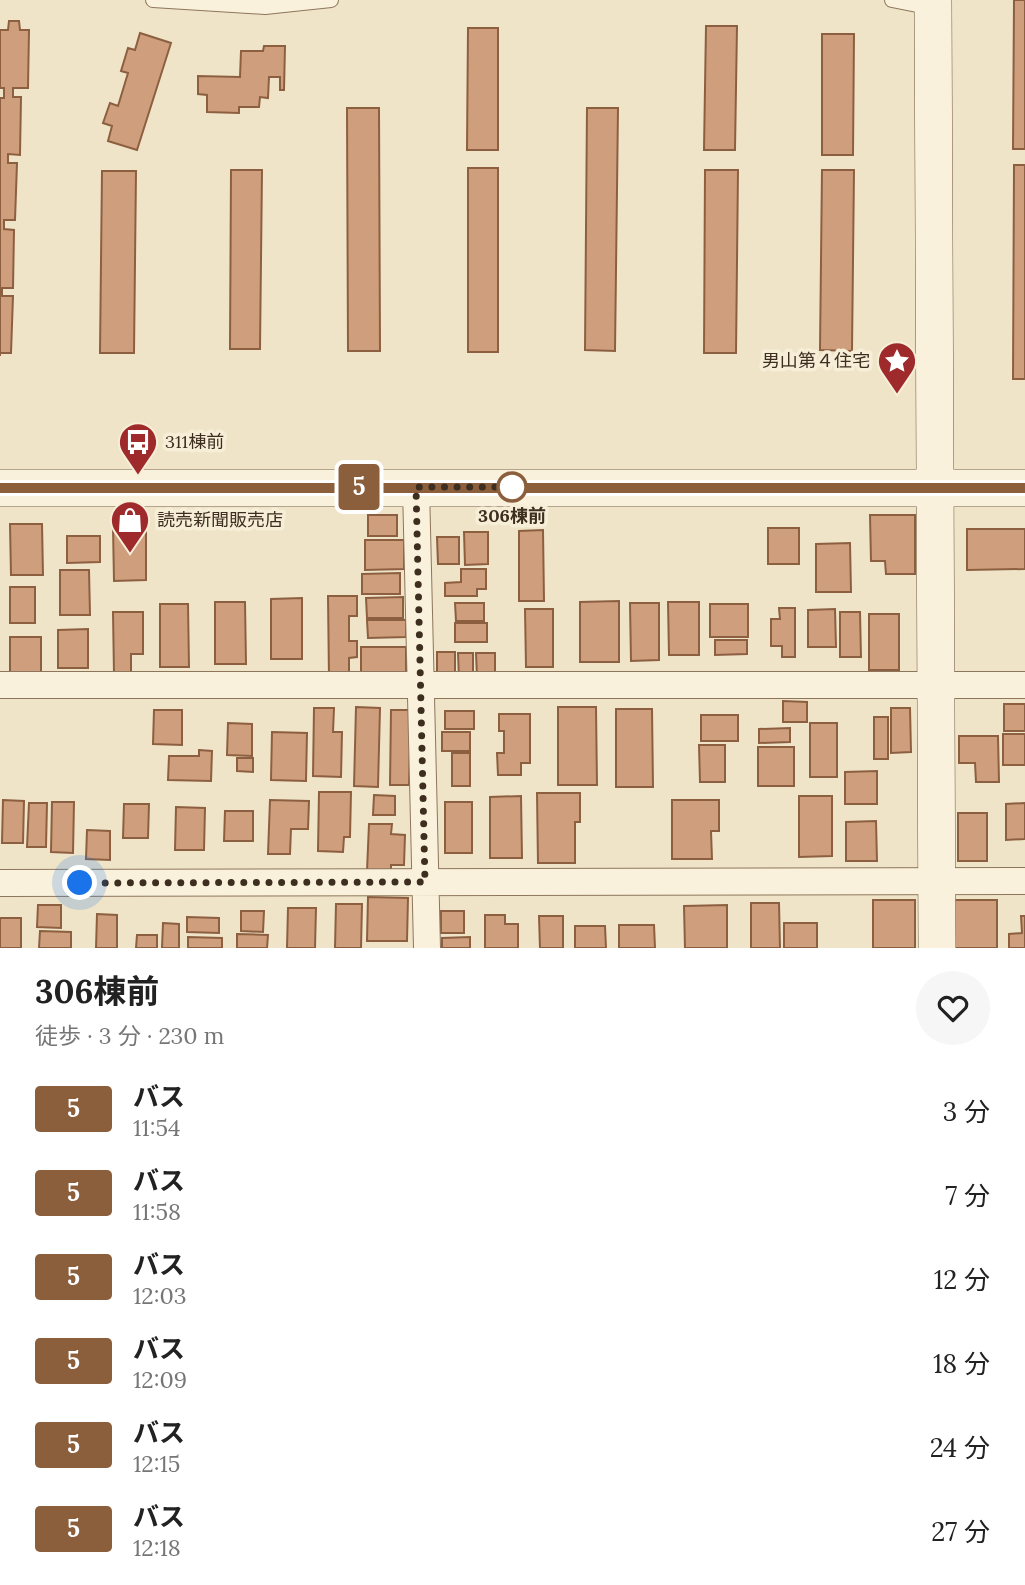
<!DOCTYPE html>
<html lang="ja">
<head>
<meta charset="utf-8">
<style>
  :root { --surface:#fff; --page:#f6f6f6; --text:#222; --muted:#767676 }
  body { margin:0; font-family:Lora,"Noto Sans JP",serif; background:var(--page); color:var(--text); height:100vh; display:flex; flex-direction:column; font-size:26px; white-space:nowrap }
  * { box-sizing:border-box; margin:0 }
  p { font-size:23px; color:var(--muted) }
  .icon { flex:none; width:38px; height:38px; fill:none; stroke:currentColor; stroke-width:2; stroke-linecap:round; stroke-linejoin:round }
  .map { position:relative; height:948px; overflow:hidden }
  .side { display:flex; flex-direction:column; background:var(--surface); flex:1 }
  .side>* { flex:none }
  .badge { padding:0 14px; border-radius:5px; font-size:24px; line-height:46px }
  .you { position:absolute; width:35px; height:35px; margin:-18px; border:5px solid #fff; border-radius:50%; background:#1a73e8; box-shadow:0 0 0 10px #1a73e833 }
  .map>.badge { position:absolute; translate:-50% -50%; box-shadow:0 0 0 4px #fff }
  .round { display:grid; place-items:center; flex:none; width:74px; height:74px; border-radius:37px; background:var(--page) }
  .head { display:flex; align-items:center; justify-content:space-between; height:119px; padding:0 35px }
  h1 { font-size:33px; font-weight:700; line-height:52px }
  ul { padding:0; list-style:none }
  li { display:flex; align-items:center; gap:21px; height:84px; padding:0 35px }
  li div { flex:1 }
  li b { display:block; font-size:26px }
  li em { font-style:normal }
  li .badge { min-width:77px; font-weight:700; text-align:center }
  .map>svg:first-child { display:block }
  .building { fill:#cf9f7d; stroke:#8d5f41; stroke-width:2 }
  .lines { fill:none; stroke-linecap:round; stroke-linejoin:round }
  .lane-casing { stroke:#8d765c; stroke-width:16 }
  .street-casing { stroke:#8d765c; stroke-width:28 }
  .secondary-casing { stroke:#6f573f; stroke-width:38 }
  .lane { stroke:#faf1dc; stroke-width:14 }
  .street { stroke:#faf1dc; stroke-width:26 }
  .secondary { stroke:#faf1dc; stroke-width:37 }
  .line-casing { stroke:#fff; stroke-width:16 }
  .line { stroke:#8b5e3c; stroke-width:10 }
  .walk { stroke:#3d2e20; stroke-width:7; stroke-dasharray:0 12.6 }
  .stop-dot { fill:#fff; stroke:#8b5e3c; stroke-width:3.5 }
  .labels { text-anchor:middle; stroke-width:7; stroke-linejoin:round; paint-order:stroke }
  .poi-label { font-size:18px; fill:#3d2e20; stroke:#f7eed8; text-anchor:start }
  .stop-label { font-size:18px; font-weight:bold; fill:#3d2e20; stroke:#f7eed8 }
</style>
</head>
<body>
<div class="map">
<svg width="1025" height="948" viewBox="0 0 1025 948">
  <rect width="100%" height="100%" fill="#f0e4c8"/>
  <path class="building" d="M 1014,0 L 1025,0 L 1025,149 L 1013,149 Z
    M 9,21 L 19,21 L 20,30 L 29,30 L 28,88 L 13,88 L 13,97 L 21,97 L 20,155 L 8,154 L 8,163 L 17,163 L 15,220 L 4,220 L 4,229 L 14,230 L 13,288 L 2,288 L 2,296 L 13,296 L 11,353 L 0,353 L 0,356 L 0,98 L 4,98 L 4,88 L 0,88 L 0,30 L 8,30 Z
    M 706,26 L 737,26 L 735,150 L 704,150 Z
    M 468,28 L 498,28 L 498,150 L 467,150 Z
    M 140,33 L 171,43 L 137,150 L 108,141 L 112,126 L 103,123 L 110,103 L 118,106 L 128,73 L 121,71 L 128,48 L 135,50 Z
    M 822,34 L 854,34 L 853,155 L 822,155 Z
    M 264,46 L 285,46 L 284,90 L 280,90 L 280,77 L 269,77 L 268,98 L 260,97 L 259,107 L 239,107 L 239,113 L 207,112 L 207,95 L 198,94 L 198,76 L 240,77 L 241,51 L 263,51 Z
    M 347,108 L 379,108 L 380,351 L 348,351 Z
    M 587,108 L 618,108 L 615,351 L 585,350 Z
    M 1014,165 L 1025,165 L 1025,379 L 1013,379 Z
    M 468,168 L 498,168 L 498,352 L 468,352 Z
    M 231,170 L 262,170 L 260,349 L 230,349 Z
    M 705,170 L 738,170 L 736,353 L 704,353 Z
    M 822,170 L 854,170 L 852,351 L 820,350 Z
    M 102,171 L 136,171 L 134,353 L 100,353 Z
    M 368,515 L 397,515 L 397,536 L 368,536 Z
    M 870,515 L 915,515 L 915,574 L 886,574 L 885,561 L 871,561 Z
    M 10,524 L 42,524 L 43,575 L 11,575 Z
    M 113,527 L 146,527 L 146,580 L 114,581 Z
    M 768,528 L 799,528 L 799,564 L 768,564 Z
    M 967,529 L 1025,529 L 1025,569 L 967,570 Z
    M 543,530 L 544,601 L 519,601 L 519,531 Z
    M 464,532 L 488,532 L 488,564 L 465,565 Z
    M 67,536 L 100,536 L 100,562 L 67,563 Z
    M 437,537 L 459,537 L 459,564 L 438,564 Z
    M 365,540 L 404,540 L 404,569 L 365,570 Z
    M 850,543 L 851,592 L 816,592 L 816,544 Z
    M 461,569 L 486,569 L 486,589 L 477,589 L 477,596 L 445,596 L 445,583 L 461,582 Z
    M 60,570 L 89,570 L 90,615 L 60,615 Z
    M 400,573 L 400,594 L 362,594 L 362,574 Z
    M 10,587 L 35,587 L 35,623 L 10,623 Z
    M 328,596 L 357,596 L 357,616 L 349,616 L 349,641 L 357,641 L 357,657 L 349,658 L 349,678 L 329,678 Z
    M 403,597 L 403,618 L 367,618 L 366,598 Z
    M 302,598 L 302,659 L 271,659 L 271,599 Z
    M 619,601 L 619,662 L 580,662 L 580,602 Z
    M 215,602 L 245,602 L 246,664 L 215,664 Z
    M 668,602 L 699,602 L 699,655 L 669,655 Z
    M 455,603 L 484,603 L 484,621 L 456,621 Z
    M 630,603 L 659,603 L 659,660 L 631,661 Z
    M 160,604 L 188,604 L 189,667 L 160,667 Z
    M 710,604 L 748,604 L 748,637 L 710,637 Z
    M 779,608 L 795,608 L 795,657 L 782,657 L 782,646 L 771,646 L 771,619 L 780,619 Z
    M 525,609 L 553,609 L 553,667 L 526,667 Z
    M 835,609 L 836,647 L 808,647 L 808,610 Z
    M 113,612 L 143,612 L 143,654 L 131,654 L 131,674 L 114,674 Z
    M 840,612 L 860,612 L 861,657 L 840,657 Z
    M 869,614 L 899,614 L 899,670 L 869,670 Z
    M 367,620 L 406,620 L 406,637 L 368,638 Z
    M 455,623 L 487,623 L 487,642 L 455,642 Z
    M 88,629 L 88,668 L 58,668 L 58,630 Z
    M 10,637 L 41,637 L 41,672 L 10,673 Z
    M 715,640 L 747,640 L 747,654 L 715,655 Z
    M 361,647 L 406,647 L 406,673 L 361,674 Z
    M 437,652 L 455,652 L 455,678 L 437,678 Z
    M 458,653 L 473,653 L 473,679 L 459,679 Z
    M 476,653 L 495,653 L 495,676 L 477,677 Z
    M 783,701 L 807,702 L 807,722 L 783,722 Z
    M 1004,704 L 1025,704 L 1025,731 L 1004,731 Z
    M 356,707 L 380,708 L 378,787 L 354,786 Z
    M 558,707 L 596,707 L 597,785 L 558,785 Z
    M 314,708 L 334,708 L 333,732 L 342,732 L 341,777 L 313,776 Z
    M 891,708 L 910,708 L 911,752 L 891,753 Z
    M 616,709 L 652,709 L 653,787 L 616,787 Z
    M 154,710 L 182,710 L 182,745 L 153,744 Z
    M 391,710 L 411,710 L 409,785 L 390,785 Z
    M 445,711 L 474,711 L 474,729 L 445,729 Z
    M 499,714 L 530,714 L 530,763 L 521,763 L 521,775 L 498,775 L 497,753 L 504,753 L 504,731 L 499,731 Z
    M 701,715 L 738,715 L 738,741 L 701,741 Z
    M 874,717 L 888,717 L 888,759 L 874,759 Z
    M 228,723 L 252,724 L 252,756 L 227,755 Z
    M 810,723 L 837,723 L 837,777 L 810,777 Z
    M 790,728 L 790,742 L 759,743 L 759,729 Z
    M 272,732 L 307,733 L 306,781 L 271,780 Z
    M 442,732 L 470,732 L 470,751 L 442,751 Z
    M 1003,734 L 1025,734 L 1025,765 L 1003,765 Z
    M 959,736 L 998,736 L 999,782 L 976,782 L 975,763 L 959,763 Z
    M 699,745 L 725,745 L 725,782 L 700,782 Z
    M 758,747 L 794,747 L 794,786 L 758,786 Z
    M 199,750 L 212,751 L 211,781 L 168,780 L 169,756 L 199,756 Z
    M 452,753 L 470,753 L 470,786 L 452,786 Z
    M 237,758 L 253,758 L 253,772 L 237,771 Z
    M 877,771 L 877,804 L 845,804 L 845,772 Z
    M 319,792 L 351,792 L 350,837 L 344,837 L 343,852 L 318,851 Z
    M 537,793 L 580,793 L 580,822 L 575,822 L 575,863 L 538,863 Z
    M 374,795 L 395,796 L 395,815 L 373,815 Z
    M 521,796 L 522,858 L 490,858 L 490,797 Z
    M 799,796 L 832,796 L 832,856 L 799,857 Z
    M 3,800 L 24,801 L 23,843 L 2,843 Z
    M 270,800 L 309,801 L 308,829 L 291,829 L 290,854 L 268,854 Z
    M 672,800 L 719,800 L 719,831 L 711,831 L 712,859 L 672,859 Z
    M 52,802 L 74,802 L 73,853 L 51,852 Z
    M 445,802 L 472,802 L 472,853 L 445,853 Z
    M 29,803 L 47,803 L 46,847 L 27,847 Z
    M 1025,803 L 1025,839 L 1006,840 L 1006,804 Z
    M 124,804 L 149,804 L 148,838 L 123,838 Z
    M 176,807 L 205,808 L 204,850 L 175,850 Z
    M 225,811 L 253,811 L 253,841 L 224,841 Z
    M 958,813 L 987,813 L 987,861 L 958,861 Z
    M 876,821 L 877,861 L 846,861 L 846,822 Z
    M 369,824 L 392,824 L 391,834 L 405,835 L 404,865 L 391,865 L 391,872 L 367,871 Z
    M 87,830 L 110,831 L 110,860 L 86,859 Z
    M 368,897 L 408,898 L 407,941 L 367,941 Z
    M 873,900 L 915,900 L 915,948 L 873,948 Z
    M 954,900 L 997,900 L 997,948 L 955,948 Z
    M 751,903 L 779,903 L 780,948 L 751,948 Z
    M 336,904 L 362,904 L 361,948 L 335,948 Z
    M 38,905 L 61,905 L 61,928 L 37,927 Z
    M 727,905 L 727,948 L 685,948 L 684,906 Z
    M 288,908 L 316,908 L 315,948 L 287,948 Z
    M 241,911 L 264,911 L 263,932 L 241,931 Z
    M 441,911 L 464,911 L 464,933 L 441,933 Z
    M 97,914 L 117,915 L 117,948 L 96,948 Z
    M 485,915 L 505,915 L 505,924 L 518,924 L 518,948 L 485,948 Z
    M 539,916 L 563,916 L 563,948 L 540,948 Z
    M 1021,916 L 1025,916 L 1025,948 L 1009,948 L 1009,934 L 1022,933 Z
    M 187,917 L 219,918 L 219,933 L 187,932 Z
    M 0,918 L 21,918 L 21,948 L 0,948 Z
    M 163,923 L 179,924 L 179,948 L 162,948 Z
    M 784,923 L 817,923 L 817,948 L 784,948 Z
    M 619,925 L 654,925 L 655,948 L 619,948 Z
    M 575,926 L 605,926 L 606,948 L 575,948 Z
    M 40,931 L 71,932 L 71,948 L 39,948 Z
    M 237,934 L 268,935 L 267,948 L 237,948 Z
    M 137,935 L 157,935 L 157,948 L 136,948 Z
    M 188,937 L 222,938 L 222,948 L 188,948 Z
    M 470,937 L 470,948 L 442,948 L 442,938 Z"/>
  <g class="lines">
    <g class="lane-casing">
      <path id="lane" d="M 153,0 L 265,7 L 331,0
        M 892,0 L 932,8"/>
    </g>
    <g class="street-casing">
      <path id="street" d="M 416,487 L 427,948
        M 0,685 L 1025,685
        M 0,883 L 1025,881"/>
    </g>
    <g class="secondary-casing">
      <path id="secondary" d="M 933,0 L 937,948
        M 0,488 L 1025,488"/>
    </g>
    <use href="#lane" class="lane"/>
    <use href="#street" class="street"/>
    <use href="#secondary" class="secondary"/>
  </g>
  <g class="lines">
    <g class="line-casing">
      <path id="line" d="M 0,488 L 1025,488"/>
    </g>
    <use href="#line" class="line"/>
    <path class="walk" d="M 80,883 L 425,882 L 416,487 L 525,487 L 512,487"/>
  </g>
  <defs>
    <g id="sight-pin" transform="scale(2.0125)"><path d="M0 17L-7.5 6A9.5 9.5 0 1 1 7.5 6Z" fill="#9e2a2b" stroke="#f7eed8"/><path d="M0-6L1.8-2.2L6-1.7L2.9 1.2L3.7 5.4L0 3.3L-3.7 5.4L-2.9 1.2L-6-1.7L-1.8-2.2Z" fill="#fff"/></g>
    <g id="bus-pin" transform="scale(2.0125)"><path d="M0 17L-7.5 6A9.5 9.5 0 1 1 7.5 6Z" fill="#9e2a2b" stroke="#f7eed8"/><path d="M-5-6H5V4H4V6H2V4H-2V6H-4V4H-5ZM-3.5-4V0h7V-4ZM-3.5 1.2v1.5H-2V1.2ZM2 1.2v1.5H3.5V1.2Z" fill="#fff"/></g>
    <g id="shop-pin" transform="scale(2.0125)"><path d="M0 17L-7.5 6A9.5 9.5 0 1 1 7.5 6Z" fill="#9e2a2b" stroke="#f7eed8"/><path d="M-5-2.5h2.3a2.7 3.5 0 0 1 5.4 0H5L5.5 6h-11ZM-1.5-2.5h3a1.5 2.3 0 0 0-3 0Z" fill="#fff"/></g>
  </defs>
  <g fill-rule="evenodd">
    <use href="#sight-pin" x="897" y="361"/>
    <use href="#bus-pin" x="138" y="442"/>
    <use href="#shop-pin" x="130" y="520"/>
  </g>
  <circle class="stop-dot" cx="512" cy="487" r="14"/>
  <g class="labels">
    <g class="poi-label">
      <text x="870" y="367" text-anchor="end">男山第４住宅</text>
      <text x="165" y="448">311棟前</text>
      <text x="157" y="526">読売新聞販売店</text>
    </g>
    <g class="stop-label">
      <text x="512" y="522">306棟前</text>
    </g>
  </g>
</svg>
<div class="you" style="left:80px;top:883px"></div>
<b class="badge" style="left:359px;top:487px;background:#8b5e3c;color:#fff">5</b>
</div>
<section class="side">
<div class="head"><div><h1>306棟前</h1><p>徒歩 · 3 分 · 230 m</p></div><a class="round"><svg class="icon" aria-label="heart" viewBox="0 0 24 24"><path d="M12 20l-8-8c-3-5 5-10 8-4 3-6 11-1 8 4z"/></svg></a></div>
<ul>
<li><span class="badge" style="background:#8b5e3c;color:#fff">5</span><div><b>バス</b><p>11:54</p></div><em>3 分</em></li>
<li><span class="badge" style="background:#8b5e3c;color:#fff">5</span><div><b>バス</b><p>11:58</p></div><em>7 分</em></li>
<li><span class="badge" style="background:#8b5e3c;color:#fff">5</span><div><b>バス</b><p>12:03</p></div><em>12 分</em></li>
<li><span class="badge" style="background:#8b5e3c;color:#fff">5</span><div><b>バス</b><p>12:09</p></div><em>18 分</em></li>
<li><span class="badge" style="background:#8b5e3c;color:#fff">5</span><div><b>バス</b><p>12:15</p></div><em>24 分</em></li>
<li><span class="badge" style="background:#8b5e3c;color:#fff">5</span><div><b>バス</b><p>12:18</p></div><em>27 分</em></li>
</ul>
</section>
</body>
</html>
